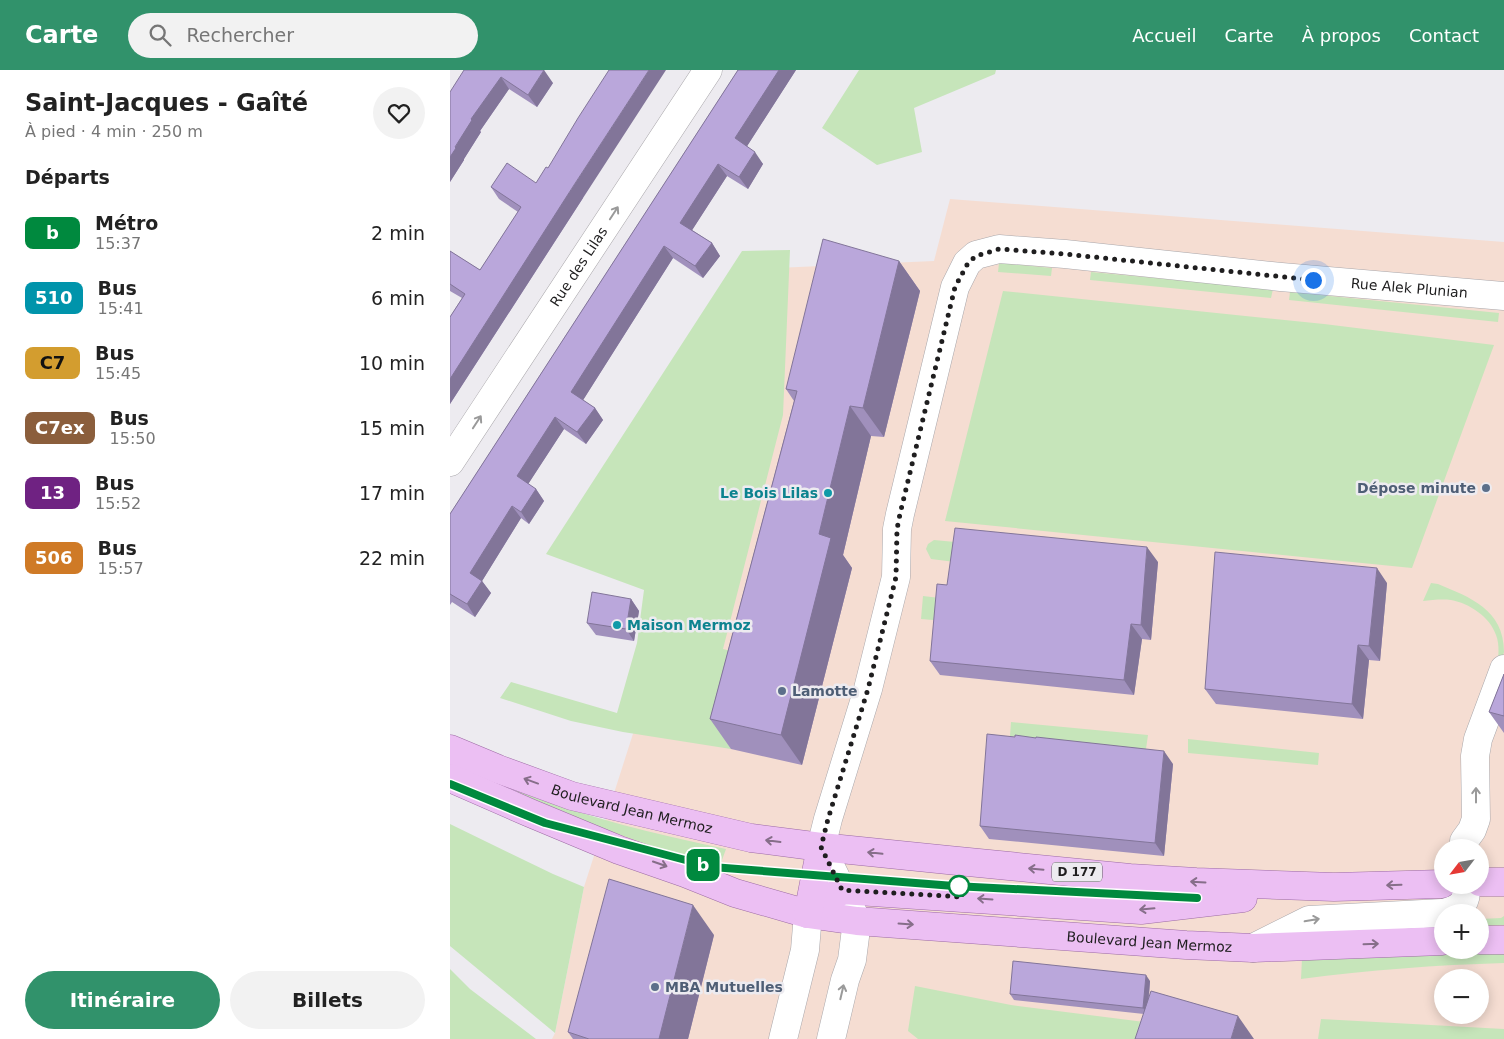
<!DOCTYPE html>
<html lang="fr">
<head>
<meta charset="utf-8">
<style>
  :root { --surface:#fff; --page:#f2f2f2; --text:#222; --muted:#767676; --accent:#31926b }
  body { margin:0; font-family:"DejaVu Sans",sans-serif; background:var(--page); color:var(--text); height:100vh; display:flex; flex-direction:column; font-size:19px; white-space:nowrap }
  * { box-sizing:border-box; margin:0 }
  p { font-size:16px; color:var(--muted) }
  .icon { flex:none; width:28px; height:28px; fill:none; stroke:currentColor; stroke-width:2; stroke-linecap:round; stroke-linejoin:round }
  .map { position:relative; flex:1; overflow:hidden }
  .drawer { display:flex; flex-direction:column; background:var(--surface); width:450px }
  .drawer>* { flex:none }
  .badge { padding:0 10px; border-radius:8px; font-size:18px; line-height:32px }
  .needle { width:32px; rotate:239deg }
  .fabs { position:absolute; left:984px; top:769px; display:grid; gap:10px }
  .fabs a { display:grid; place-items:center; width:55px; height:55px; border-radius:50%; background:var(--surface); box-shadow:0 2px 12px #0003; font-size:25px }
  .you { position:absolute; width:25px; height:25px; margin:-12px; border:4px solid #fff; border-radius:50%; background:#1a73e8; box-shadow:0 0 0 8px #1a73e833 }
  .map>.badge { position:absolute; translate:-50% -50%; box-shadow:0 0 0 2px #fff }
  h2 { padding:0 25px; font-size:19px; line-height:45px }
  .round { display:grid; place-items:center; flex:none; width:52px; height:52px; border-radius:26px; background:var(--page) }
  .overview { display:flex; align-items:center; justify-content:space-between; height:85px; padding:0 25px }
  h1 { font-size:24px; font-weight:700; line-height:38px }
  .cta { display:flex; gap:10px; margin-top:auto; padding:10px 25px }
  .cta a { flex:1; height:58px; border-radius:30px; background:var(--accent); color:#fff; font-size:20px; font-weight:700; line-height:58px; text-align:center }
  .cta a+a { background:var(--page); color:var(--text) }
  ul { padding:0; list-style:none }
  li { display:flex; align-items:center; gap:15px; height:65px; padding:0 25px }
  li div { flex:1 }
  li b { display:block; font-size:19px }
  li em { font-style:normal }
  li .badge { min-width:55px; font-weight:700; text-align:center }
  header { display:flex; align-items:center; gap:30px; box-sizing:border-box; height:70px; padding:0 25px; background:var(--accent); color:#fff }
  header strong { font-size:24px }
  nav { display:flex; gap:28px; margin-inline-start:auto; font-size:18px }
  .search { width:350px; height:45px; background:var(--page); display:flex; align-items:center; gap:12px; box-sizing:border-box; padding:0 18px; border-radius:28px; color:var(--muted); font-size:19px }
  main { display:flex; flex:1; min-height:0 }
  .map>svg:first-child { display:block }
  .commercial { fill:#f5ddd2; fill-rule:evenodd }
  .green { fill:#c6e5ba }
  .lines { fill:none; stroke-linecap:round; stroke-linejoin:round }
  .minor-casing { stroke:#a9a7ab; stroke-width:29 }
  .tertiary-casing { stroke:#a9a7ab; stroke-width:29 }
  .primary-casing { stroke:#9c6ba4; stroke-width:29 }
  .minor { stroke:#fff; stroke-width:28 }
  .tertiary { stroke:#fff; stroke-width:28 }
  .primary { stroke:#ecbff3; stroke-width:28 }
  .wall { fill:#a090bc }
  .shaded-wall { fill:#827599 }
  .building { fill:#baa7db; stroke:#827599 }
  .oneway { stroke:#9a9a9a }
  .oneway2 { stroke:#866e89 }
  .line-casing { stroke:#fff; stroke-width:11 }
  .line { stroke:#00893e; stroke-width:8 }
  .walk { stroke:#1f1e1f; stroke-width:5; stroke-dasharray:0 9 }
  .service-dot { fill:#5c6f8a; stroke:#edebf0; stroke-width:2 }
  .culture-dot { fill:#0f9aa8; stroke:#edebf0; stroke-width:2 }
  .stop-dot { fill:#fff; stroke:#00893e; stroke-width:2.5 }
  .labels { text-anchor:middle; stroke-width:5; stroke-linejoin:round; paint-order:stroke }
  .shield { fill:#edebf0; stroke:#5d5c5e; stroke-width:1 }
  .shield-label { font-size:12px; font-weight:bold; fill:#1f1e1f }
  .street-label { font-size:14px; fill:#1f1e1f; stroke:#edebf0 }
  .service-label { font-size:14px; font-weight:bold; fill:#4e5e75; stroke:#edebf0; text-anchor:start }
  .culture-label { font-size:14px; font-weight:bold; fill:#0d838f; stroke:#edebf0; text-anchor:end }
</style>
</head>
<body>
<header>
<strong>Carte</strong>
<div class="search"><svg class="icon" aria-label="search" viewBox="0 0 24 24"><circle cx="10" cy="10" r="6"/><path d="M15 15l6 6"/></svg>Rechercher</div>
<nav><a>Accueil</a><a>Carte</a><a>À propos</a><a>Contact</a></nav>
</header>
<main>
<section class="drawer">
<div class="overview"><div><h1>Saint-Jacques - Gaîté</h1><p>À pied · 4 min · 250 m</p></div><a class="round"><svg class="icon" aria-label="heart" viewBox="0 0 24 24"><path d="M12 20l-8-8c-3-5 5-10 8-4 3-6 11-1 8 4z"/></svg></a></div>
<h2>Départs</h2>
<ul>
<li><span class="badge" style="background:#00893e;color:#fff">b</span><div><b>Métro</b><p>15:37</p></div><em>2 min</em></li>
<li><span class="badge" style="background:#0094ab;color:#fff">510</span><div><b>Bus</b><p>15:41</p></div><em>6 min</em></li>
<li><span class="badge" style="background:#d39d2f;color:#111">C7</span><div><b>Bus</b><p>15:45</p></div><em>10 min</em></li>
<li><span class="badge" style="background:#8b5e3c;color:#fff">C7ex</span><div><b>Bus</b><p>15:50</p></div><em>15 min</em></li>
<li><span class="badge" style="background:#6f2282;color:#fff">13</span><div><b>Bus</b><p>15:52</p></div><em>17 min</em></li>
<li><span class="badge" style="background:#cf7a26;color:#fff">506</span><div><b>Bus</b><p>15:57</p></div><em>22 min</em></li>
</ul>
<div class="cta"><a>Itinéraire</a><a>Billets</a></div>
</section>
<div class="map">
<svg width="1054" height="969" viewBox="0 0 1054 969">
  <rect width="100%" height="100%" fill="#edebf0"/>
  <path class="commercial" d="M 500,129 L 1054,172 L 1054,969 L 102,969 L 105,963 L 134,817 L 228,523 L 326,198 L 484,191 ZM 992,778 L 1030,778 L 1030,815 L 992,815 ZM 992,842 L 1030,842 L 1030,880 L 992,880 ZM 992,908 L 1030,908 L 1030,945 L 992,945 Z"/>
  <path class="green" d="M 409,0 L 546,0 L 545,4 L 464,38 L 472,82 L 427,95 L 372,58 Z
    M 340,180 L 333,345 L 273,579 L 305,587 L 281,679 L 173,662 L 121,651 L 50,628 L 61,612 L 167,643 L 187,573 L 194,520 L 96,484 L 292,181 Z
    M 549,193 L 602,198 L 601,206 L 548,202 Z
    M 641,202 L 823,219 L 821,228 L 640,210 Z
    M 553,221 L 874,254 L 1044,275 L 962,498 L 495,451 Z
    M 840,222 L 1049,243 L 1048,252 L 839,230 Z
    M 484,470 L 516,473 L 513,493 L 481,489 L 476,479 L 478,474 Z
    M 981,513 L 988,514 C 1019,527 1054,539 1054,582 C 1053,587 1050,592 1048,597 C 1048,586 1050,575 1046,565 C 1040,547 1019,533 1001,530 C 992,529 982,530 973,531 Z
    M 473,526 L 498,529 L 495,551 L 471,549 Z
    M 561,652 L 698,665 L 696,679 L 560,666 Z
    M 738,669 L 869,683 L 868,695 L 738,683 Z
    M 67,721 C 135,747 205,764 276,779 L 268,801 L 128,749 L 67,725 Z
    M 0,754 L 103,804 L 134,817 L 105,963 L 0,876 Z
    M 1054,846 L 1054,855 L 1030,856 L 1030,849 L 1051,848 Z
    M 1054,883 L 1054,893 C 986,895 919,900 851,909 L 852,888 Z
    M 0,899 L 20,919 L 86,969 L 0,969 Z
    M 465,916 L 561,935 L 702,953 L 698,969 L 468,969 L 458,961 Z
    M 871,949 L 1054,959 L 1054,969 L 868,969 Z"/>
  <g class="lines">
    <g class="minor-casing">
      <g id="minor">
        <path id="s1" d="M 0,392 L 258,0"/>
        <path id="s2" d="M 371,777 L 378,749 L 418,619 L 446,507 L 447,459 L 450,444 L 505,217 L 517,193 L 526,185 L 549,179 L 615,184 L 831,207 L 1054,226"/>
        <path d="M 1014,778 L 1014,771 L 1022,760 L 1026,749 L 1025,686 L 1028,669 L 1054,599"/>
        <path d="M 997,842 C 1013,837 1017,832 1016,815"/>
        <path d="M 803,878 L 859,850 L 992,843"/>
      </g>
    </g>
    <g class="tertiary-casing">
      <path id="tertiary" d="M 371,777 L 407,851 L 402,890 L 395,910 L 381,969
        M 333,969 L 355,880 L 358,844"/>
    </g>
    <g class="primary-casing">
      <g id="primary">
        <path id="s3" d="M 0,679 L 48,699 L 122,726 L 301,768 L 371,777 L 498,790 L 680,808 L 746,812 L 884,817 L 992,814"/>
        <path id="s4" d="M 0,708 L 80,743 L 169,780 L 235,803 L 285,823 L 358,844 L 407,851 L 736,875 L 803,878 L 992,871"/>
        <path d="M 1030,812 L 1054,812"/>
        <path d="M 358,844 L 392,820 L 691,840 L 793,828"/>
        <path d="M 358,844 L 371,777"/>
        <path d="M 1030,870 L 1054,870"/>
      </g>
    </g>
    <use href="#minor" class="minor"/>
    <use href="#tertiary" class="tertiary"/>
    <use href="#primary" class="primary"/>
  </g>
  <path class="wall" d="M 14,0 L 103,13 L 87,37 L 59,19 L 30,61 L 31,62 L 14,89 L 14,90 L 0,112 Z
    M 288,0 L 346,0 L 297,76 L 313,94 L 298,119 L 277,106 L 242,160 L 262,173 L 270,186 L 253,208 L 223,188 L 133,330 L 145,338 L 153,350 L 136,374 L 114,359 L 78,414 L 86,419 L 94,431 L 79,454 L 71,448 L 32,511 L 41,523 L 25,547 L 2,532 L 0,535 L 0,444 Z
    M 86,113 L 133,128 L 0,334 L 0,247 L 12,228 L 0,221 L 0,181 L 30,200 L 68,142 L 49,129 L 41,117 Z
    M 449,191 L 470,221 L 434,367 L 421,366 L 393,485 L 402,498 L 352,695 L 281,679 L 260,649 L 344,331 L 336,319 Z
    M 708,492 L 701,570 L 692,569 L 684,625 L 490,605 L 480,591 L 497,515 Z
    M 937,513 L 930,591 L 919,590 L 913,649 L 766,634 L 755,619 Z
    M 181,529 L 189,541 L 184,571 L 146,565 L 137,553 Z
    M 1054,604 L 1054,663 L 1039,642 Z
    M 565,667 L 723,694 L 714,786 L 539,769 L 530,756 Z
    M 264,865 L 238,969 L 123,969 L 118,962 Z
    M 700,911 L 699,929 L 694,944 L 564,930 L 560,924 Z"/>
  <path class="shaded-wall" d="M 94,0 L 103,13 L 87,37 L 78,25 Z
    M 199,0 L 216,0 L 133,128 L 0,334 L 0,309 L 124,115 Z
    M 329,0 L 346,0 L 294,81 L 285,68 Z
    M 51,7 L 59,19 L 30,61 L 31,62 L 14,89 L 14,90 L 0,112 L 0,87 L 21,49 Z
    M 305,82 L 313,94 L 298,119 L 289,107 Z
    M 268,94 L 277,106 L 239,165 L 230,153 Z
    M 262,173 L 270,186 L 253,208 L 245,196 Z
    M 214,176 L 223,188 L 130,335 L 121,322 Z
    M 449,191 L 470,221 L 434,367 L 413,338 Z
    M 400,336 L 421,366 L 393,485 L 402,498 L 352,695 L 331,665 L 369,464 Z
    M 145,338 L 153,350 L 136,374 L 127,362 Z
    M 105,347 L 114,359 L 75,419 L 67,406 Z
    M 86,419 L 94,431 L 79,454 L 71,442 Z
    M 62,436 L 71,448 L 29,516 L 20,503 Z
    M 697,477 L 708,492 L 701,570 L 691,555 Z
    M 927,498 L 937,513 L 930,591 L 919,576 Z
    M 32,511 L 41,523 L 25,547 L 17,534 Z
    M 181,529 L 189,541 L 184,571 L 176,559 Z
    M 681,554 L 692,569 L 684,625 L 674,610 Z
    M 908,575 L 919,590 L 913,649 L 902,634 Z
    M 714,681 L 723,694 L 714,786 L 705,773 Z
    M 243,835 L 264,865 L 238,969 L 209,969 Z
    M 696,905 L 700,911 L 697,944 L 693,938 Z
    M 788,946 L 804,969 L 781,969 Z"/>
  <path class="building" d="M 14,0 L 94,0 L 78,25 L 51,7 L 21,49 L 22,50 L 5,77 L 6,78 L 0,87 L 0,22 Z
    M 159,0 L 199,0 L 124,115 L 0,309 L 0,247 L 15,224 L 0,214 L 0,181 L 30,200 L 71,137 L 41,117 L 57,93 L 86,113 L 96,97 L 98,98 L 128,48 Z
    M 288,0 L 329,0 L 285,68 L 305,82 L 289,107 L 268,94 L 230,153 L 262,173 L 245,196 L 214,176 L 121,322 L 145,338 L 127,362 L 105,347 L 67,406 L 86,419 L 71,442 L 62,436 L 20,503 L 32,511 L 17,534 L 0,524 L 0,444 Z
    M 373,169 L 449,191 L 413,338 L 400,336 L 369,464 L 381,468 L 331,665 L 260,649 L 347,321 L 336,319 Z
    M 505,458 L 697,477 L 691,555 L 681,554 L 674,610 L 480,591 L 487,514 L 497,515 Z
    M 765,482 L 927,498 L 919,576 L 908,575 L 902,634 L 755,619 Z
    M 142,522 L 181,529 L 176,559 L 137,553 Z
    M 1054,604 L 1054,646 L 1039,642 Z
    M 537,664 L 565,667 L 565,665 L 586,668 L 586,667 L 714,681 L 705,773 L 530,756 Z
    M 159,809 L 243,835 L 209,969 L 139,969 L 118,962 Z
    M 563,891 L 696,905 L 693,938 L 560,924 Z
    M 701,921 L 788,946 L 781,969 L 685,969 Z"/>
  <defs><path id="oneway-shaft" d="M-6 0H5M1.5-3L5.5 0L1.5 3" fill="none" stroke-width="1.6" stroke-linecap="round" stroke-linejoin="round" transform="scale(1.25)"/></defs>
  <g class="oneway">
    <use href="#oneway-shaft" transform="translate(164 143) rotate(-57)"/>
    <use href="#oneway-shaft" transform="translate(27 352) rotate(-57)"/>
    <use href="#oneway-shaft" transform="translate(1026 725) rotate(-90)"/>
    <use href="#oneway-shaft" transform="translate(862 850) rotate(-10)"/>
    <use href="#oneway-shaft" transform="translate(392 922) rotate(-77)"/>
  </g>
  <g class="oneway2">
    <use href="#oneway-shaft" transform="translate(81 711) rotate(-160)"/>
    <use href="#oneway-shaft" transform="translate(323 771) rotate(-173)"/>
    <use href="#oneway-shaft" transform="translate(425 783) rotate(-174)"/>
    <use href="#oneway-shaft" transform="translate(210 794) rotate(19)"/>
    <use href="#oneway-shaft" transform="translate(586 799) rotate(-175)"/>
    <use href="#oneway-shaft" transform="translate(748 812) rotate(-177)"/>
    <use href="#oneway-shaft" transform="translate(944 815) rotate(178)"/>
    <use href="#oneway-shaft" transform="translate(535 829) rotate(-176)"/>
    <use href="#oneway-shaft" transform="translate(697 839) rotate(175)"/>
    <use href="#oneway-shaft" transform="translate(456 854) rotate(4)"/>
    <use href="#oneway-shaft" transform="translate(921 874) rotate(-2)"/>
  </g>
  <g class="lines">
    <g class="line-casing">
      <path id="line" d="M 0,714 L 95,753 L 262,797 L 504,816 L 747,828"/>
    </g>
    <use href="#line" class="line"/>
    <path class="walk" d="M 509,816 L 513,827 L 392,820 L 371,777 L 378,749 L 418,619 L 446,507 L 447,459 L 450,444 L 505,217 L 518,193 L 526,186 L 549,179 L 615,184 L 863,210"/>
  </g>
  <g class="service-dot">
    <circle cx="1036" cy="418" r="5"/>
    <circle cx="332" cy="621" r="5"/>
    <circle cx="205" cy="917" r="5"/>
  </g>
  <g class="culture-dot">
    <circle cx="378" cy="423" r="5"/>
    <circle cx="167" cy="555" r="5"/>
  </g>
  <circle class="stop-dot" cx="509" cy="816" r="10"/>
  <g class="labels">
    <rect class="shield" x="602" y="792.5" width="50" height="19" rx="4"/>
    <g class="shield-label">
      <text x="627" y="806">D 177</text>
    </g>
    <g class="street-label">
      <text dy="5" stroke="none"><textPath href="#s1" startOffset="234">Rue des Lilas</textPath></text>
      <text dy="5" stroke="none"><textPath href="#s2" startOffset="1052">Rue Alek Plunian</textPath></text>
      <text dy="5" stroke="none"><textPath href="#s3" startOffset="192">Boulevard Jean Mermoz</textPath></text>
      <text dy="5" stroke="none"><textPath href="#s4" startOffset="726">Boulevard Jean Mermoz</textPath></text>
    </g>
    <g class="service-label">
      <text x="1026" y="423" text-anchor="end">Dépose minute</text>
      <text x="342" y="626">Lamotte</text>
      <text x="215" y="922">MBA Mutuelles</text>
    </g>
    <g class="culture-label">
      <text x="368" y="428">Le Bois Lilas</text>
      <text x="177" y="560" text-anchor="start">Maison Mermoz</text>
    </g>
  </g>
</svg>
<div class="fabs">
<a><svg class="needle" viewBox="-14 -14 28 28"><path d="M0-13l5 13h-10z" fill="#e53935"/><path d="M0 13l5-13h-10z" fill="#767676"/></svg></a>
<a>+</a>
<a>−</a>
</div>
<div class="you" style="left:863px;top:210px"></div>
<b class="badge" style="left:253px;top:795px;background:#00893e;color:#fff">b</b>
</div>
</main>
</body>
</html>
